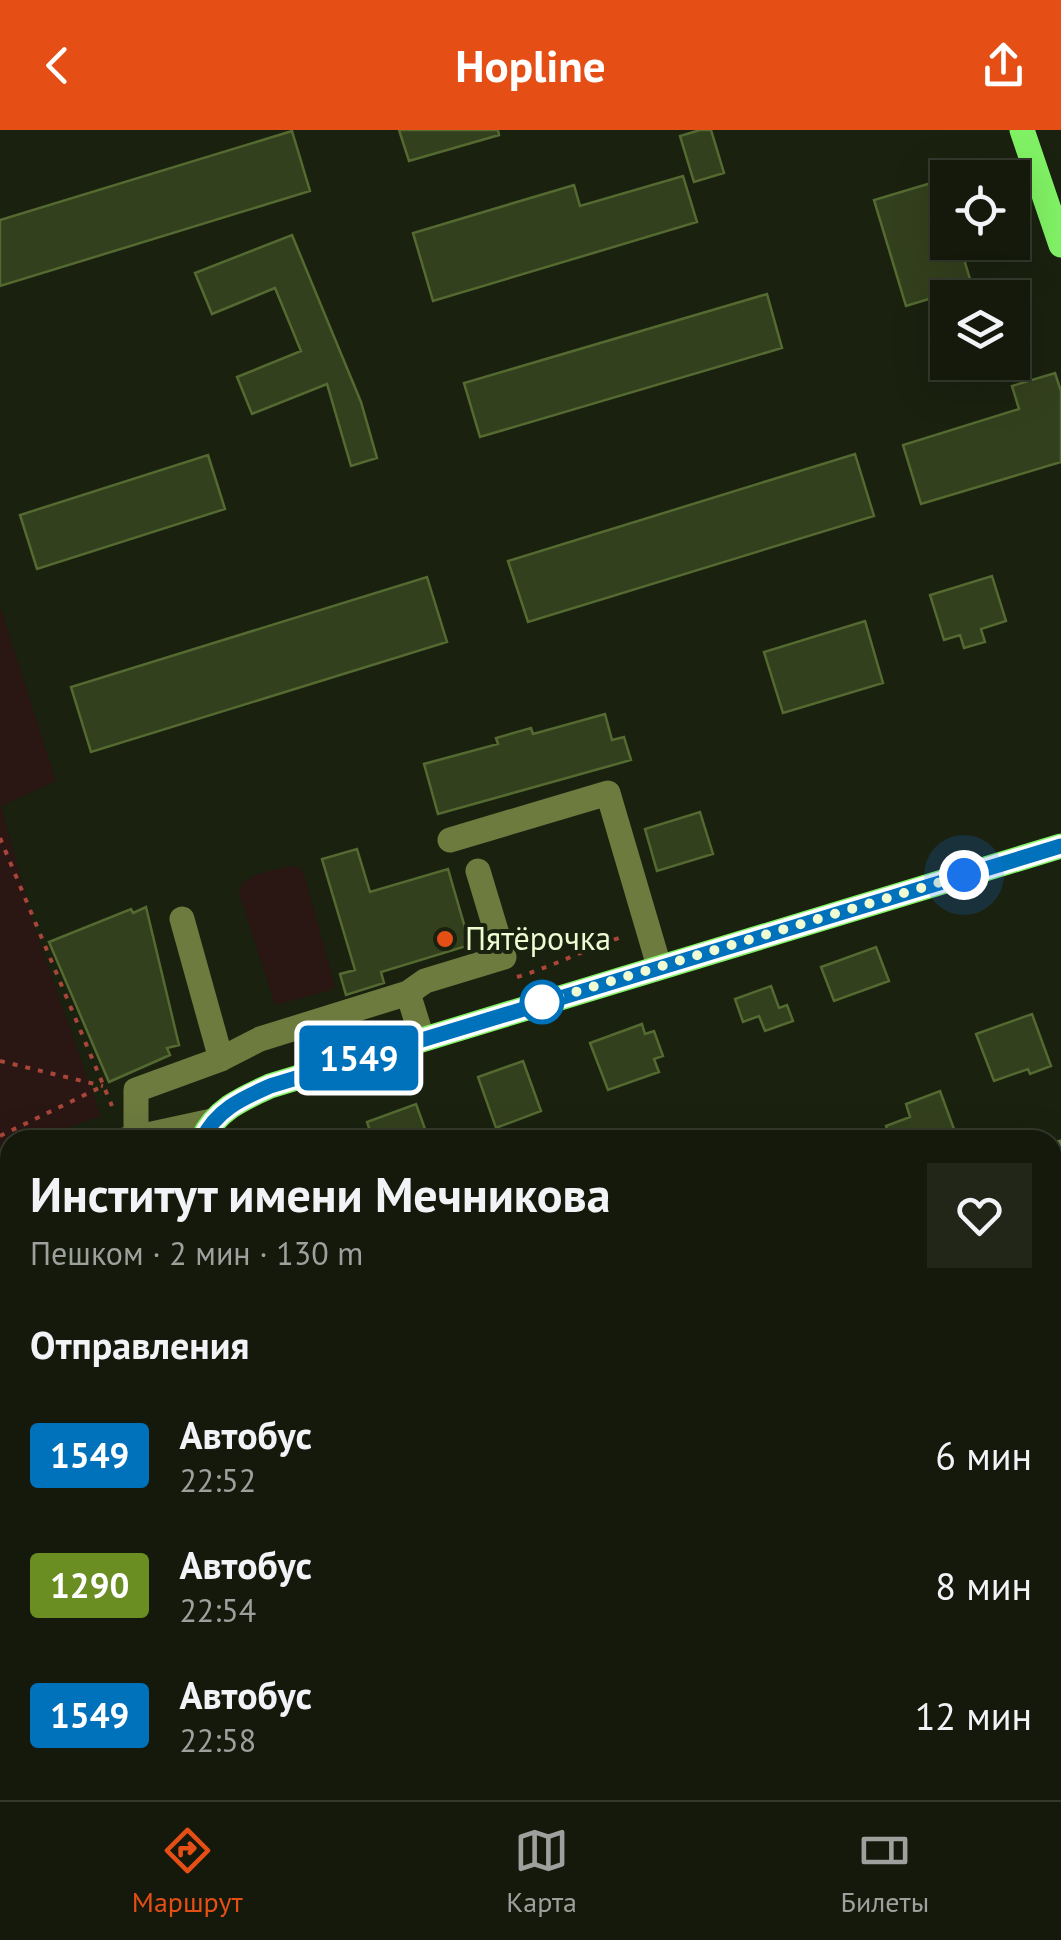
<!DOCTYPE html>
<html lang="ru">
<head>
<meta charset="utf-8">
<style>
  :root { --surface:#14190b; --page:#212619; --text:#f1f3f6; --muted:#9da09d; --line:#33382c; --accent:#e54f15 }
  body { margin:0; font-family:"PT Sans",sans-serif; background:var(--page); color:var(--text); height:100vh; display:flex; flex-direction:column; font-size:38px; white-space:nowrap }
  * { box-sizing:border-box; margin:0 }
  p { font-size:32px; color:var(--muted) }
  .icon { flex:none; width:55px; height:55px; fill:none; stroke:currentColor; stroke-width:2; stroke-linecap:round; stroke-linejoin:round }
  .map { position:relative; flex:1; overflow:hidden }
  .sheet { position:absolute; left:0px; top:1000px; width:1062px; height:670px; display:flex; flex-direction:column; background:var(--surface); border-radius:30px 30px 0 0; box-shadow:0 10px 40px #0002,0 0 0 2px var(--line) }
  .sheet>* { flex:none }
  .badge { padding:0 20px; border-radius:8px; font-size:35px; line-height:65px }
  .buttons { position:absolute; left:930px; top:30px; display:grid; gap:20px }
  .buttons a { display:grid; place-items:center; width:100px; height:100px; border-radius:0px; background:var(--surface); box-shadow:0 10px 40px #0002,0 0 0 2px var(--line); font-size:50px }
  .you { position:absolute; width:50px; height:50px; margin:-25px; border:8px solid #fff; border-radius:50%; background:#1a73e8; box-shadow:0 0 0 15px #1a73e833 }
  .map>.badge { position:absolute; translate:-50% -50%; box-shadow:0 0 0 5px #fff }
  h2 { padding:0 30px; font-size:38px; line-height:90px }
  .round { display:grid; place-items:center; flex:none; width:105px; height:105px; border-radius:0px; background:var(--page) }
  .head { display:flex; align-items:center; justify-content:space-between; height:170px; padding:0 30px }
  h1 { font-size:48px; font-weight:600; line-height:75px }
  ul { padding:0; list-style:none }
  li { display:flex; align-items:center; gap:30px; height:130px; padding:0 30px }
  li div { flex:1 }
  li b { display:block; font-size:38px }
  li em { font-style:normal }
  li .badge { min-width:110px; font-weight:700; text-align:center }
  header { display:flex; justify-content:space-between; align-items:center; height:130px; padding:0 30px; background:var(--accent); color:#fff; font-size:45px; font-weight:600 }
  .dock { display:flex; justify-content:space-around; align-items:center; height:140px; border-top:2px solid var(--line); background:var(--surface); font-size:28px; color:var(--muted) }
  .dock a { display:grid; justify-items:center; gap:5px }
  .dock .on { color:var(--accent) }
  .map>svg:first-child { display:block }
  .green { fill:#2a1613 }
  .building { fill:#33401d; stroke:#546a31; stroke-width:2.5 }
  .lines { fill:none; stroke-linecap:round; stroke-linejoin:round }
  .path { stroke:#a94639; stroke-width:4; stroke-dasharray:5 8; stroke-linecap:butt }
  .minor { stroke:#6e7b3f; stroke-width:25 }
  .major { stroke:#80f164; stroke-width:25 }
  .line-casing { stroke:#fff; stroke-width:22 }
  .line { stroke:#0072bc; stroke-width:15 }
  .walk { stroke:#effbd3; stroke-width:10; stroke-dasharray:0 18 }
  .poi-dot { fill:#e54f15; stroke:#1a210f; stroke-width:4 }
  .stop-dot { fill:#fff; stroke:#0072bc; stroke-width:5 }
  .labels { text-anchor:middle; stroke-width:8; stroke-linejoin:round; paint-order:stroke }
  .poi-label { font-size:32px; fill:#effbd3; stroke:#1a210f; text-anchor:start }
</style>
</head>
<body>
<header><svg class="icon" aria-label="back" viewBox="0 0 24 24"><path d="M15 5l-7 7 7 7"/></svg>Hopline<svg class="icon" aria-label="share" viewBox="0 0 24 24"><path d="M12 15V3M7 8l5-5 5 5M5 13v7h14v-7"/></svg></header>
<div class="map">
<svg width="1061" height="1670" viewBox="0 0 1061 1670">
  <rect width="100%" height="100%" fill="#1a210f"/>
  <path class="green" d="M 0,476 L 56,651 L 1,676 L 37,805 L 101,986 L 30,1010 L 10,1010 L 10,1017 L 0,1020 Z
    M 291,736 L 299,737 L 304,744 L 335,856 L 328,861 L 275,875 L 239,763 C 242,743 273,741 291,736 Z"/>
  <path class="building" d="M 399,0 L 498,0 L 499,5 L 409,31 Z
    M 700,0 L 711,0 L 724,43 L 694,52 L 680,6 Z
    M 292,1 L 310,61 L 0,156 L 0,90 Z
    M 683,46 L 697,92 L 433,171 L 413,103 L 574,55 L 580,76 Z
    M 948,48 L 948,112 L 959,112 L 972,156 L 906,176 L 874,70 Z
    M 292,105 L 361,272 L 377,328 L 351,336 L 327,254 L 252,284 L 237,247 L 301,221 L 275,158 L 212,184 L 195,143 Z
    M 767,164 L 782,218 L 480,307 L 464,253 Z
    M 1055,243 L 1061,261 L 1061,332 L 921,374 L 903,315 L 1019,279 L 1012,256 Z
    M 855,324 L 874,386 L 528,492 L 508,431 Z
    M 208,325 L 225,379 L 37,439 L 20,385 Z
    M 992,446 L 1006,491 L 981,499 L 985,512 L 964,518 L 960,505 L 944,510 L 930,465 Z
    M 427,447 L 447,512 L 91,622 L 71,557 Z
    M 865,491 L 883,553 L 783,583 L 764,522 Z
    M 605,584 L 612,610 L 624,607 L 631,630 L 438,684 L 424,634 L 498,614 L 496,608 L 531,598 L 533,604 Z
    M 700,682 L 713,724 L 657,741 L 645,699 Z
    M 357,719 L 370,762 L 448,739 L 470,815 L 381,842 L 384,853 L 346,865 L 340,844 L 355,840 L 322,729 Z
    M 146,777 L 179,915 L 167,918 L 170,925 L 109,952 L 49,812 L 131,779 L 133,783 Z
    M 876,817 L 889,851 L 834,871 L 821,837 Z
    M 771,856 L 779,878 L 787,875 L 793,891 L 765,901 L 759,886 L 743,892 L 735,869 Z
    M 1032,884 L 1051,936 L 1030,944 L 1028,939 L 994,951 L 976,904 Z
    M 642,894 L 645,904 L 654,901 L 663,926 L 654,929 L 659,942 L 608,960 L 590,913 Z
    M 523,931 L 541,981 L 496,998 L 478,947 Z
    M 940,961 L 958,1010 L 891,1010 L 886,996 L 910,987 L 906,974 Z
    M 416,974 L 429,1010 L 373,1010 L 367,992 Z"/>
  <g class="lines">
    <path class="path" d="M 0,708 L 112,976
      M 517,847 C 555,836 587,818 625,806
      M 0,931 L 103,956
      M 0,1006 L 103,956
      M 1052,1599 L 1061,1600"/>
    <path class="minor" d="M 450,710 L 608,663 L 659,836
      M 182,789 L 221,929
      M 408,863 L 425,851 L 504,827 L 478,741
      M 136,1005 L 136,960 L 221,929 L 260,909 L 408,863 L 422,908
      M 124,1010 L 212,991
      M 1052,1025 L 1061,1022
      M 0,1094 L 10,1090
      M 0,1280 L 10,1276
      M 1052,1315 L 1061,1313
      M 0,1418 L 10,1413
      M 0,1638 L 10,1633
      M 316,1660 L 320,1670"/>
    <path class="major" d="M 1022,0 L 1061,115
      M 202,1010 C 216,980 241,969 270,956 L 1061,716
      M 452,1660 L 456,1670"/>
  </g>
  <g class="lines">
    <g class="line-casing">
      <path id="line" d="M 202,1010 C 216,980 241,969 270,956 L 1061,716"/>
    </g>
    <use href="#line" class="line"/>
    <path class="walk" d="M 542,872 L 964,745"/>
  </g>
  <circle class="poi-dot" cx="445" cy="809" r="10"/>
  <circle class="stop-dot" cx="542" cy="872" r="20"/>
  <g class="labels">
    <g class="poi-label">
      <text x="465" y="820">Пятёрочка</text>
    </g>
  </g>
</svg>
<div class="buttons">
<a><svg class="icon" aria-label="locate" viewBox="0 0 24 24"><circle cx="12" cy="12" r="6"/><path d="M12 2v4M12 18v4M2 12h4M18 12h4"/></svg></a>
<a><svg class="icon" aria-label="layers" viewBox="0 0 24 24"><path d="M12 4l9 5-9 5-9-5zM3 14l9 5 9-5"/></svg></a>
</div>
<div class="you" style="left:964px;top:745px"></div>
<b class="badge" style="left:359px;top:928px;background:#0072bc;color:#fff">1549</b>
<section class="sheet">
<div class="head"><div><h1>Институт имени Мечникова</h1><p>Пешком · 2 мин · 130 m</p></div><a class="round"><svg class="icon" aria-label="heart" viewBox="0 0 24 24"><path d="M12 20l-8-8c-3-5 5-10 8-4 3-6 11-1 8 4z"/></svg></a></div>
<h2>Отправления</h2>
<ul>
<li><span class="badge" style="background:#0072bc;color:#fff">1549</span><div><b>Автобус</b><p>22:52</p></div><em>6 мин</em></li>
<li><span class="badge" style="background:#6b8e23;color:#fff">1290</span><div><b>Автобус</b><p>22:54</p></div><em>8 мин</em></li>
<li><span class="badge" style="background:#0072bc;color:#fff">1549</span><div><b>Автобус</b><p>22:58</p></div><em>12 мин</em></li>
</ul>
</section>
</div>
<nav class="dock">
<a class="on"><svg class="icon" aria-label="directions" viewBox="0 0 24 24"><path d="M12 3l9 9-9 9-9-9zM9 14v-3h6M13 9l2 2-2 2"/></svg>Маршрут</a>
<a><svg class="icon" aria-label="map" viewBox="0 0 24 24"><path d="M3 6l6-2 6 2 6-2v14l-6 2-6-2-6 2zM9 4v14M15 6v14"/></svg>Карта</a>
<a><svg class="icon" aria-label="tickets" viewBox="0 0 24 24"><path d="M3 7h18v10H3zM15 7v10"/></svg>Билеты</a>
</nav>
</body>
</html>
